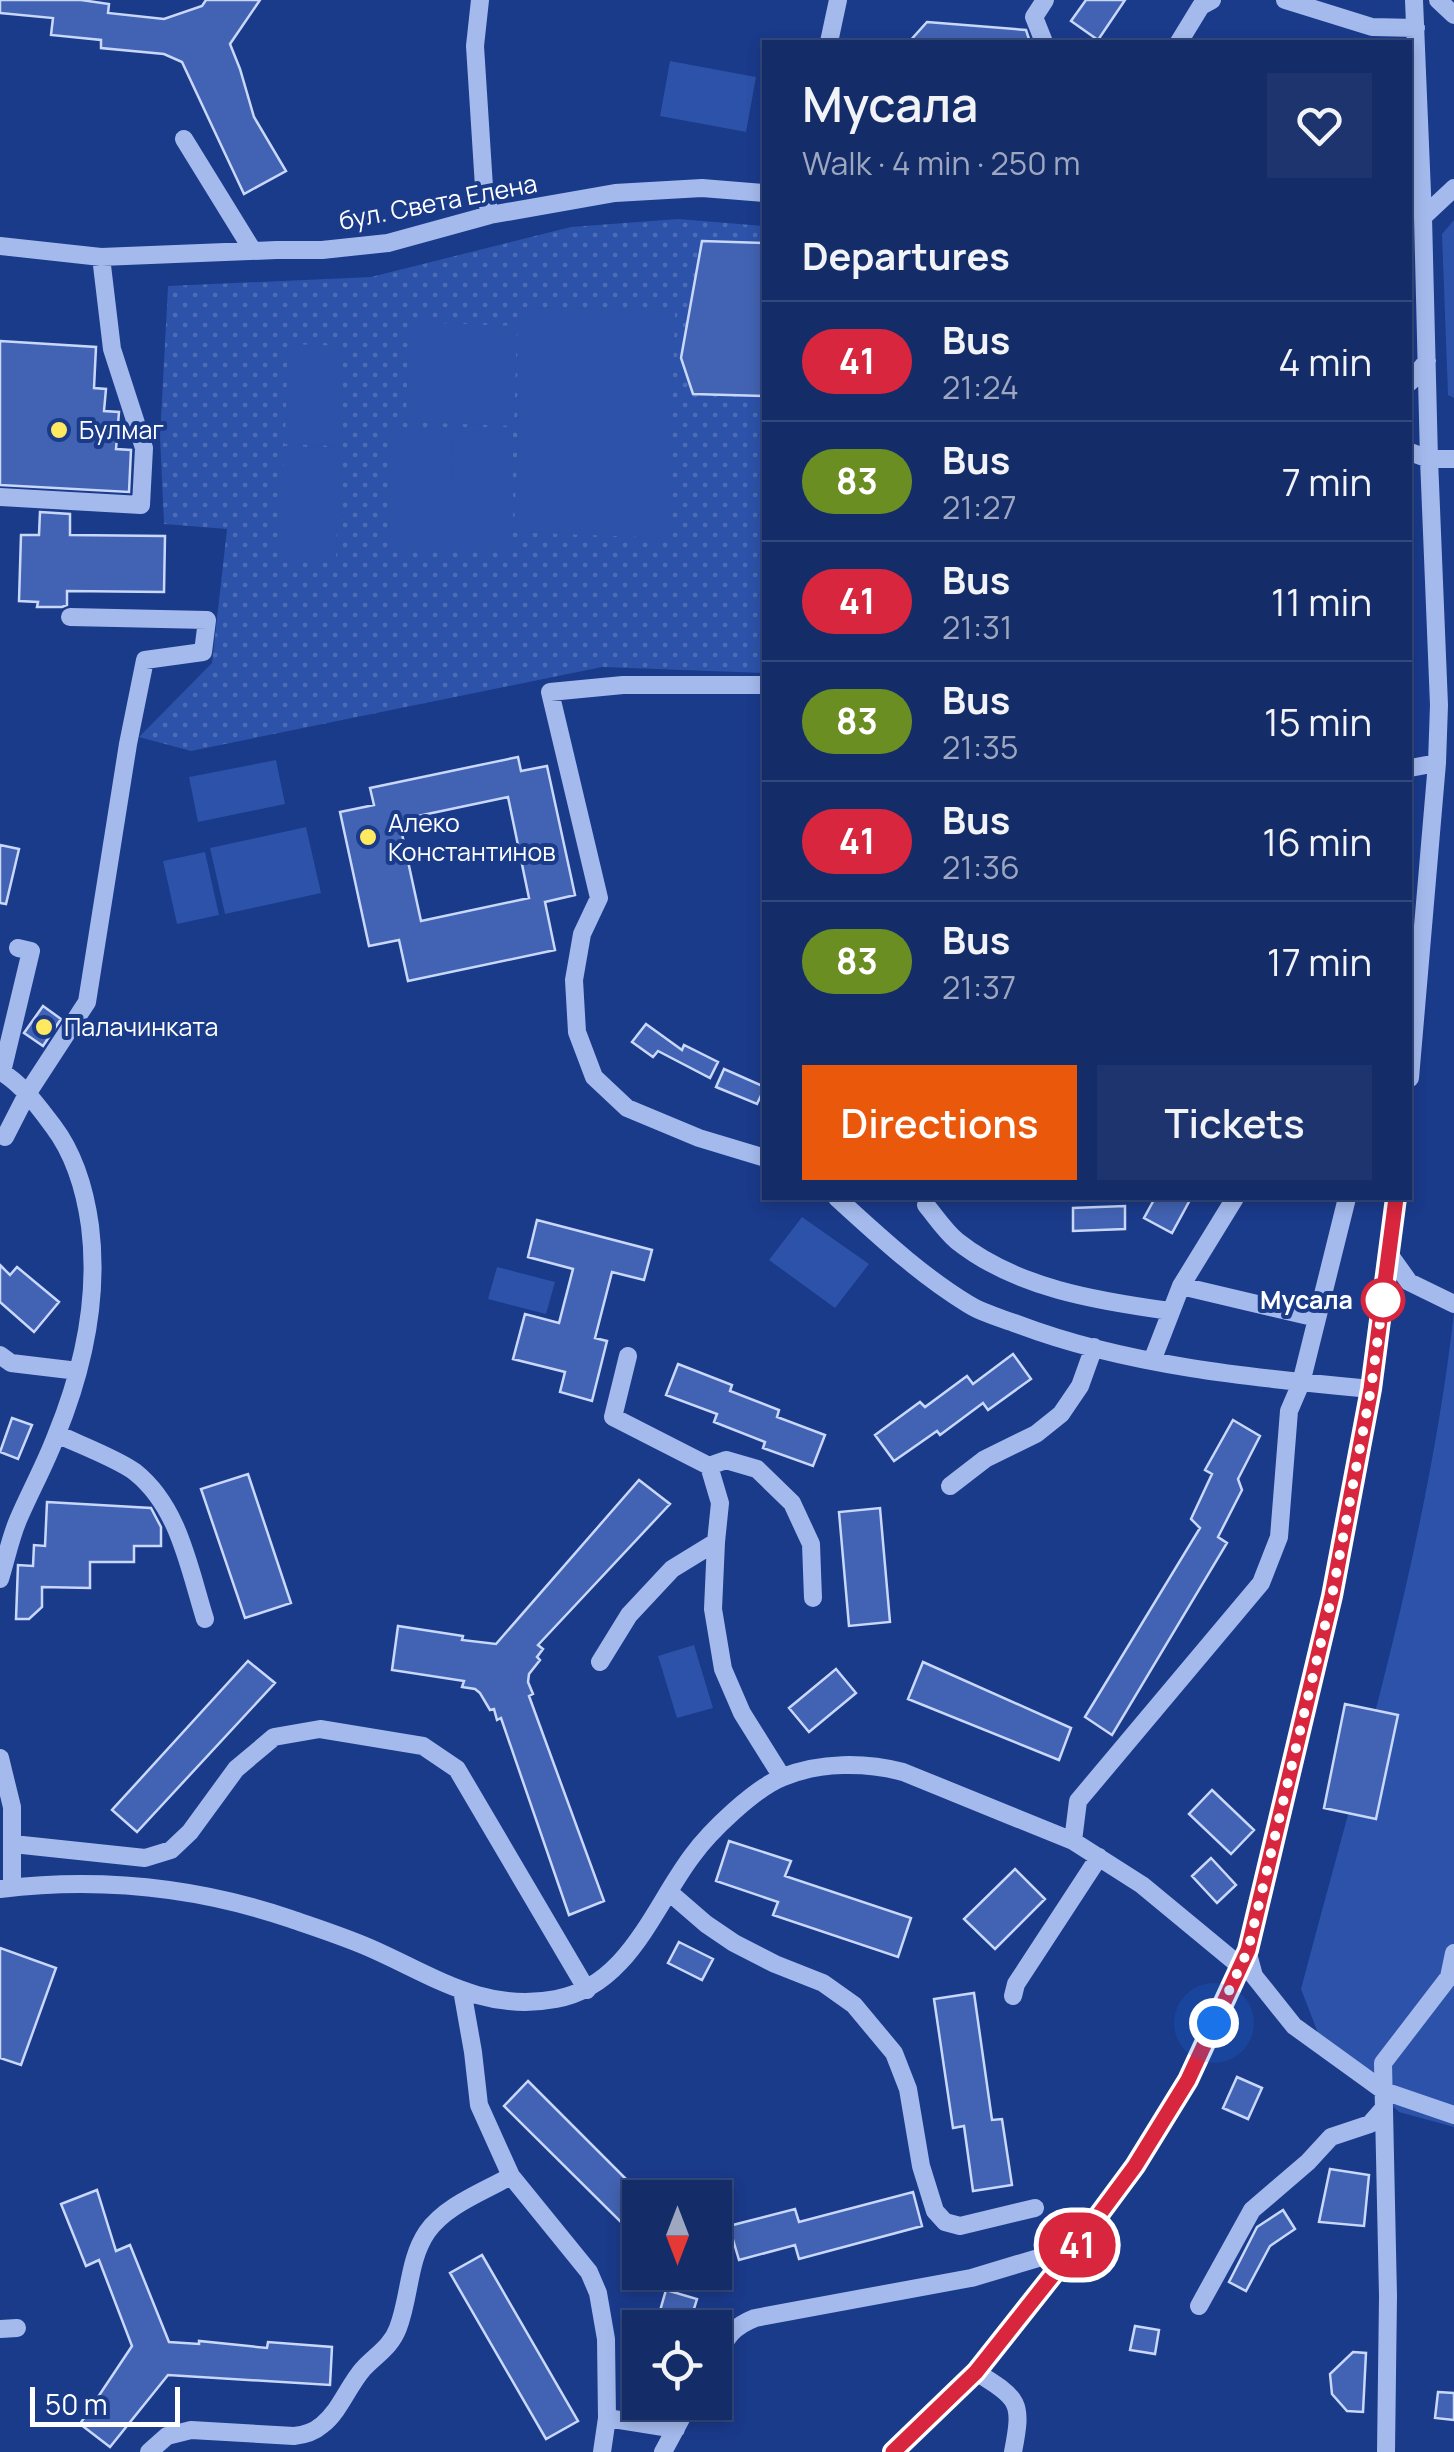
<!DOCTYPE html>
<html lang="en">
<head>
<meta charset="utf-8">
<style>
  :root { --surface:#142c68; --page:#1d346e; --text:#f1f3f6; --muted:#9da7c0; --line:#33487c; --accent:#ea580c }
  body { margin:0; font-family:Manrope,sans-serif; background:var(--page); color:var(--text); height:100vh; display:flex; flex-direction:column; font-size:38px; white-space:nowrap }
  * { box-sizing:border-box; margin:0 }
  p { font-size:32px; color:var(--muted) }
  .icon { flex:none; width:55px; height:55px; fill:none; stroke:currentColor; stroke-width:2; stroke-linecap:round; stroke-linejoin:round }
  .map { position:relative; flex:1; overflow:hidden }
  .drawer { position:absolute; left:762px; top:40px; width:650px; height:1160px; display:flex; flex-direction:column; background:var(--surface); border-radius:0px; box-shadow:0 5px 15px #0003,0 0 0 2px var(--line) }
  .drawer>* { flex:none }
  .badge { padding:0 20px; border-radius:32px; font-size:35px; line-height:65px }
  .needle { width:65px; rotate:180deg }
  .tools { position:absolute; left:622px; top:2180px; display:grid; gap:20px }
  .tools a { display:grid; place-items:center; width:110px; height:110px; border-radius:0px; background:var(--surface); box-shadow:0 5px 15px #0003,0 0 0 2px var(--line); font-size:50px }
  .scale { position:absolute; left:30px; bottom:25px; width:150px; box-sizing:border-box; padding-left:10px; border:5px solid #fff; border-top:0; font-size:28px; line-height:35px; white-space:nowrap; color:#fff; -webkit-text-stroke:8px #1a3a8a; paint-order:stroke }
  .you { position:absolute; width:50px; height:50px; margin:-25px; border:8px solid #fff; border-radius:50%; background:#1a73e8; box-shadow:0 0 0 15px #1a73e833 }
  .map>.badge { position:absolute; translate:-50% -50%; box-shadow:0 0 0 5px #fff }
  h2 { padding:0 40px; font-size:38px; line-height:90px }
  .round { display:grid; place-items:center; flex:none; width:105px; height:105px; border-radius:0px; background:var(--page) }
  .headline { display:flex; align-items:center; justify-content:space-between; height:170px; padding:0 40px }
  h1 { font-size:48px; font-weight:600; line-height:75px }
  .button { display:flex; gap:20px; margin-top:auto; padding:20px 40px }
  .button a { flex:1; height:115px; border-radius:0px; background:var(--accent); color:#fff; font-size:40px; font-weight:600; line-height:115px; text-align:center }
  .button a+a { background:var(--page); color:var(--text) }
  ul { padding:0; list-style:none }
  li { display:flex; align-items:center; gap:30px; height:120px; padding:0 40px; border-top:2px solid var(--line) }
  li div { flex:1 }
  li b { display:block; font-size:38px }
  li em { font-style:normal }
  li .badge { min-width:110px; font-weight:700; text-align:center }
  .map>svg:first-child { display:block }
  .grass { fill:url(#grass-dots) }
  .garden { fill:#2c52a9 }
  .building { fill:#4263b3; stroke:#c9d8fa; stroke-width:2.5; fill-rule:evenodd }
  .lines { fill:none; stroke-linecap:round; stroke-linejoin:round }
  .minor { stroke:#a4baed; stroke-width:18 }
  .line-casing { stroke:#fff; stroke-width:22 }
  .line { stroke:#d7263d; stroke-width:15 }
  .walk { stroke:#fff; stroke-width:10; stroke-dasharray:0 18 }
  .poi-dot { fill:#ffe960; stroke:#1a3a8a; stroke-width:4 }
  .stop-dot { fill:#fff; stroke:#d7263d; stroke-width:5 }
  .labels { text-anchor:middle; stroke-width:8; stroke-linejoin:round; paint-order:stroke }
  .street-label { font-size:25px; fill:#fff; stroke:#1a3a8a }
  .poi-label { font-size:25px; fill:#fff; stroke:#1a3a8a; text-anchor:start }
  .stop-label { font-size:25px; font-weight:bold; fill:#fff; stroke:#1a3a8a; text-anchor:end }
</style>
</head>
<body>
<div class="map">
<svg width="1454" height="2452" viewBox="0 0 1454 2452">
  <defs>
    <pattern id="grass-dots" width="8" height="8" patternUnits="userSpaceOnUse" patternTransform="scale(2.5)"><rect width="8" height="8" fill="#2c52a9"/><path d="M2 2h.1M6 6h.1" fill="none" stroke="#4c6cb6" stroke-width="1.8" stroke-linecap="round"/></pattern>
  </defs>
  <rect width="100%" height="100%" fill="#1a3a8a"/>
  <path class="grass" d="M 678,219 L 765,226 L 765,673 L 602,667 L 191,751 L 139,737 L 212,663 L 227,529 L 164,524 L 160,437 L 168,286 L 371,277 L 571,227 Z"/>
  <path class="garden" d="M 670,61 L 756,77 L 746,132 L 660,116 Z
    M 1454,220 L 1454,398 L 1448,395 L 1442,234 Z
    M 523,307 L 675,312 L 667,538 L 514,532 Z
    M 409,322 L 517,326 L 514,426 L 406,422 Z
    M 288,344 L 341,346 L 338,446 L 285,444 Z
    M 391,429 L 451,430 L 449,541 L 453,431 L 513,432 L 510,551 L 388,548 Z
    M 284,446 L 339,448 L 336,559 L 280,557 Z
    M 276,760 L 285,804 L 198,822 L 189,777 Z
    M 306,827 L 321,893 L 225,914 L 210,848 Z
    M 205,852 L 219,915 L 177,924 L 163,861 Z
    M 802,1217 L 869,1264 L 835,1308 L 769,1260 Z
    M 497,1267 L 555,1282 L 546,1314 L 488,1299 Z
    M 1454,1312 L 1454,2127 L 1399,2112 L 1321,2041 L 1301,1989 C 1360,1766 1428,1543 1454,1312 Z
    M 694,1645 L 713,1708 L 677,1718 L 658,1656 Z"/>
  <path class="building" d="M 0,0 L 81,0 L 109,4 L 108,13 L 164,19 L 202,6 L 206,0 L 260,0 L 230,44 L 240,69 L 254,117 L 286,171 L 244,194 L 182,62 L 164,54 L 101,48 L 101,40 L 51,35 L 53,18 L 0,13 Z
    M 1086,0 L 1125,0 L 1098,40 L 1071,21 Z
    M 927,22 L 1026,30 L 1030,42 L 909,42 Z
    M 702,241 L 765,243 L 765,396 L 693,394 L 681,358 Z
    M 0,341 L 96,347 L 94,388 L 106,389 L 104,411 L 119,412 L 116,449 L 131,450 L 129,492 L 0,485 Z
    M 40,512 L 70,514 L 70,535 L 165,536 L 164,592 L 67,591 L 67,605 L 62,607 L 37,607 L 38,602 L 19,601 L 21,535 L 39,535 Z
    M 518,757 L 521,771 L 547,766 L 575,895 L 545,902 L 555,950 L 408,981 L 399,940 L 369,946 L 340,812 L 374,805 L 370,788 ZM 508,797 L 529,898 L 421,921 L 399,820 Z
    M 0,845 L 19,849 L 6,904 L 0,903 Z
    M 43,1006 L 61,1019 L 43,1046 L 24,1033 Z
    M 646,1024 L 682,1050 L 684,1045 L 718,1062 L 710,1078 L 658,1051 L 653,1057 L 632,1042 Z
    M 724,1069 L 765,1087 L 757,1104 L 716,1087 Z
    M 1155,1198 L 1191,1198 L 1172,1233 L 1144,1218 Z
    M 1125,1206 L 1125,1229 L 1073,1231 L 1073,1208 Z
    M 537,1220 L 652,1250 L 644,1280 L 612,1272 L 595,1338 L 607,1341 L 592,1401 L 560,1392 L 565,1372 L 513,1359 L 525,1314 L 559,1323 L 573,1269 L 528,1257 Z
    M 0,1265 L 10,1275 L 17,1267 L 59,1302 L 34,1332 L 0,1302 Z
    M 1013,1354 L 1031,1379 L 988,1410 L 983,1403 L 940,1435 L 937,1431 L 894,1461 L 875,1435 L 920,1402 L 925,1407 L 967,1376 L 973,1384 Z
    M 678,1364 L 732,1385 L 730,1391 L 779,1410 L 777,1417 L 825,1435 L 813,1466 L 763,1448 L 765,1442 L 714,1422 L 717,1414 L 666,1395 Z
    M 12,1418 L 32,1425 L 18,1459 L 0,1452 Z
    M 1233,1420 L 1260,1436 L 1238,1479 L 1242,1490 L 1218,1537 L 1227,1543 L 1112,1735 L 1085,1717 L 1200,1528 L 1191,1519 L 1212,1474 L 1205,1470 Z
    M 248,1474 L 291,1603 L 245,1618 L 201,1489 Z
    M 639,1480 L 670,1504 L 538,1645 L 543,1649 L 537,1657 L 540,1660 L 529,1674 L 528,1682 L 533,1694 L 529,1696 L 604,1901 L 569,1915 L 501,1718 L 497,1720 L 494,1709 L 490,1710 L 480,1693 L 475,1689 L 462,1687 L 464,1681 L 392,1670 L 398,1626 L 463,1636 L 462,1640 L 496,1644 Z
    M 47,1502 L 151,1508 L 161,1527 L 161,1546 L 134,1546 L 134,1562 L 90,1562 L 90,1588 L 42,1587 L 42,1607 L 29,1619 L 16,1619 L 18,1565 L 33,1566 L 34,1545 L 45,1546 Z
    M 880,1508 L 890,1622 L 849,1626 L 839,1512 Z
    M 248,1661 L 275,1683 L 137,1832 L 112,1810 Z
    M 923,1662 L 1071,1728 L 1059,1760 L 908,1699 Z
    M 836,1669 L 856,1693 L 809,1732 L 789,1708 Z
    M 1345,1704 L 1398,1715 L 1376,1819 L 1324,1808 Z
    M 1212,1790 L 1254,1830 L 1231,1854 L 1189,1814 Z
    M 729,1841 L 791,1861 L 785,1876 L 911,1918 L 898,1957 L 773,1915 L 778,1902 L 716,1881 Z
    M 1211,1858 L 1236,1885 L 1217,1903 L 1192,1876 Z
    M 1015,1869 L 1045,1899 L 995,1949 L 964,1919 Z
    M 679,1942 L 713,1959 L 702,1980 L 668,1963 Z
    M 0,1948 L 56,1968 L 21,2065 L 0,2058 Z
    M 974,1993 L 992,2120 L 1002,2119 L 1012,2185 L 973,2191 L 964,2126 L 953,2128 L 934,1999 Z
    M 1237,2077 L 1262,2088 L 1248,2119 L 1223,2108 Z
    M 528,2081 L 640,2193 L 640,2241 L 504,2106 Z
    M 1330,2169 L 1369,2175 L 1364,2226 L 1319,2222 Z
    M 97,2190 L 116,2251 L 130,2245 L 169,2342 L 199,2344 L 199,2341 L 267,2348 L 268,2342 L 332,2347 L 330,2385 L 168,2375 L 110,2447 L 80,2424 L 132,2346 L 99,2260 L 86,2266 L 61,2204 Z
    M 913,2192 L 922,2226 L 799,2259 L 795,2245 L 739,2260 L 729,2226 L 795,2209 L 799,2222 Z
    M 1283,2210 L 1295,2229 L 1270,2246 L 1246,2291 L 1229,2282 L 1257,2227 Z
    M 482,2255 L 578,2421 L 546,2439 L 450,2273 Z
    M 666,2290 L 697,2299 L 688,2328 L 655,2328 Z
    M 1135,2326 L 1159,2330 L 1155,2354 L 1130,2350 Z
    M 1353,2352 L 1366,2353 L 1363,2412 L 1347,2411 L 1332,2394 L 1330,2374 Z
    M 1438,2392 L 1454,2393 L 1454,2420 L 1435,2418 Z"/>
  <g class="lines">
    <path class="minor" d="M 480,0 L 475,46 L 484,187 L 490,215
      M 1285,0 L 1372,27 L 1416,28
      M 1438,0 L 1454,15
      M 829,42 L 838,0
      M 1044,42 L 1034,17 L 1045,0
      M 1179,42 L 1201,6 L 1212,0
      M 184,139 L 253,251
      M 1423,217 L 1454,188
      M 0,246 L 101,257 L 277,250 L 322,250 L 388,243 L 490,215 L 615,193 L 702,188 L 765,193
      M 1410,382 L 1427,361
      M 1410,452 L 1429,459 L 1454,459
      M 0,497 L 141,505 L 144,448 L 112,349 L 101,257
      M 765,685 L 623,685 L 550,692 L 599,898 L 582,934 L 574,980 L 577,1032 L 594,1077 L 627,1108 L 699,1138 L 765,1158
      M 1410,768 L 1437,763
      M 0,1071 C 22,1084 38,1106 53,1126 C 75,1155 85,1190 90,1226 C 99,1297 83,1370 56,1436 C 45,1465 30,1492 18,1520 C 10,1539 6,1560 0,1579
      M 2,1072 L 31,951 L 18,948
      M 1410,1078 L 1437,763 L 1439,705 L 1429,459 L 1423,217 L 1414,0
      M 5,1137 L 27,1094 L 87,1002 L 128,744 L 145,660 L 203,652 L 207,620 L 70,617
      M 837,1198 C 879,1236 919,1274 968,1304 C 982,1313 1001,1318 1017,1324 C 1127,1366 1254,1378 1371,1389
      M 926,1205 C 936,1217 945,1231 957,1241 C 1016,1288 1097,1301 1170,1311
      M 1389,1254 L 1409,1282 L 1454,1304
      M 1181,1286 L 1317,1318
      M 0,1355 L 11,1363 L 78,1371
      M 628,1356 L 613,1417 L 709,1466 L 720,1503 L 716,1542 L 713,1609 L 723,1669 L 742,1713 L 782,1777
      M 1152,1361 L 1181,1286 L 1235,1198
      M 57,1434 C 78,1444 118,1459 135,1472 C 179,1507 189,1568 205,1619
      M 709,1466 L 726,1460 L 757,1469 L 792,1503 L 811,1544 L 813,1598
      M 950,1486 L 985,1459 L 1036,1434 L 1061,1414 L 1080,1386 L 1094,1347
      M 600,1662 L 629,1615 L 672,1569 L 716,1542
      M 0,1758 L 12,1807 L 12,1887
      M 1073,1841 L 1078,1801 L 1261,1583 L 1279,1537 L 1289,1411 L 1301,1383 L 1347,1198
      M 13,1844 L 145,1858 L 171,1850 L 190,1832 L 236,1769 L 274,1737 L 320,1729 L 423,1746 L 457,1769 L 587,1990
      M 0,1889 C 99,1877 197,1887 291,1919 C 317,1928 345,1937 370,1948 C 432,1975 483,2013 556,1999 C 628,1986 653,1908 692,1856 C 710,1831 755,1788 783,1777 C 820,1762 865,1762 903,1772 L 1073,1841 L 1142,1885 L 1240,1966
      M 669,1892 L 706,1924 L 734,1943 L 775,1964 L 823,1983 L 854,2005 L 894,2053 L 908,2089 L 921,2166 L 935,2211 L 945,2222 L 960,2226 L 1035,2208
      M 1247,1950 L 1254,1976 L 1294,2026 L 1384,2091 L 1454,2115
      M 1013,1996 L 1016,1984 L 1099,1857
      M 511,2176 L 589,2272 L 598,2293 L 606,2339 L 607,2418 L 602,2452
      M 1199,2306 L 1252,2210 L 1308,2162 L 1331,2137 L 1370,2124 L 1384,2108
      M 0,2329 L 17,2328
      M 715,2358 C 727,2337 732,2327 755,2318 L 971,2278 L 1075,2247
      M 976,2372 C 1019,2399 1023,2401 1013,2452
      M 607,2418 L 676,2429
      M 149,2452 L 167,2436 L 191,2430 L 294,2436 C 304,2435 314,2432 322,2425 C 340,2411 348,2386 363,2369 C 376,2355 391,2347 398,2328 C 410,2297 408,2260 427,2232 C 446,2205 483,2192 511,2176 L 479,2105 L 473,2052 L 462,1990
      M 663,2452 L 690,2402
      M 893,2452 L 976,2372 L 1075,2247 L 1135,2166 L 1187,2080 L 1247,1950 L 1332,1596 L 1371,1389 L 1396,1198
      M 1386,2452 L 1388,2296 L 1383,2063 L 1449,1977 L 1454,1953"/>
  </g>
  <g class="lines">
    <g class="line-casing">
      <path id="line" d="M 893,2452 L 976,2372 L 1075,2247 L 1135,2166 L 1188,2080 L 1248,1950 L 1332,1596 L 1371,1389 L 1396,1198"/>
    </g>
    <use href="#line" class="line"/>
    <path class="walk" d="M 1214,2023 L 1248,1950 L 1332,1596 L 1371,1389 L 1383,1300"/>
  </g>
  <g class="poi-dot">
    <circle cx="59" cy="430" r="10"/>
    <circle cx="368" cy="837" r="10"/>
    <circle cx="44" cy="1027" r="10"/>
  </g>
  <circle class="stop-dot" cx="1383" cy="1300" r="20"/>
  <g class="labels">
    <g class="street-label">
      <text transform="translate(438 202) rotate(-11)" y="9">бул. Света Елена</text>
    </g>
    <g class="poi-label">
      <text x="79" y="439">Булмаг</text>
      <text x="388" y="832">Алеко<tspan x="388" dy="29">Константинов</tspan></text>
      <text x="64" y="1036">Палачинката</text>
    </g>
    <g class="stop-label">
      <text x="1353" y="1309">Мусала</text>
    </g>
  </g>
</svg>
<div class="tools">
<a><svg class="needle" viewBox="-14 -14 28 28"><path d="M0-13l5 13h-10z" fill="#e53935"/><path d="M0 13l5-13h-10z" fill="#9da7c0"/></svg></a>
<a><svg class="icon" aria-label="locate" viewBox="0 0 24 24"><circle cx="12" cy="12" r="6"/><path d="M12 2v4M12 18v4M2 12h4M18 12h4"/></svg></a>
</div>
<div class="scale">50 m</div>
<div class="you" style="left:1214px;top:2023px"></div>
<b class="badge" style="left:1077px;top:2245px;background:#d7263d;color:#fff">41</b>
<section class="drawer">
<div class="headline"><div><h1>Мусала</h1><p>Walk · 4 min · 250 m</p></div><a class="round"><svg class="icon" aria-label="heart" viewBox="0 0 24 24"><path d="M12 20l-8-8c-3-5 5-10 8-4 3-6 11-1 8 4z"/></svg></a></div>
<h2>Departures</h2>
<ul>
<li><span class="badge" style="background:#d7263d;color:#fff">41</span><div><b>Bus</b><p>21:24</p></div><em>4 min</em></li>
<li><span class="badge" style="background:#6b8e23;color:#fff">83</span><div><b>Bus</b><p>21:27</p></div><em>7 min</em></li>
<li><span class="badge" style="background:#d7263d;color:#fff">41</span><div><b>Bus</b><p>21:31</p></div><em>11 min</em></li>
<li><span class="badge" style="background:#6b8e23;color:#fff">83</span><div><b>Bus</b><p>21:35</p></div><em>15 min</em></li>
<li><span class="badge" style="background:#d7263d;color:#fff">41</span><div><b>Bus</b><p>21:36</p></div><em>16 min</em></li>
<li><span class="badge" style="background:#6b8e23;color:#fff">83</span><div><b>Bus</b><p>21:37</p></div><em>17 min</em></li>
</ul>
<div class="button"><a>Directions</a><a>Tickets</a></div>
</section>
</div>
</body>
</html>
